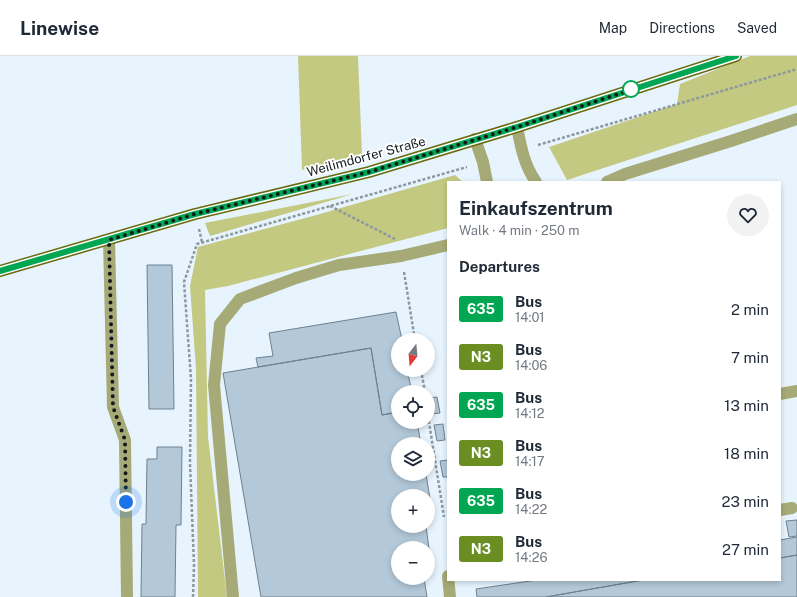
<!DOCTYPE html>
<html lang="en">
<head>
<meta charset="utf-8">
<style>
  :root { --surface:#fff; --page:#f2f2f3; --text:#1f2937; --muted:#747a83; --line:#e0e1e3 }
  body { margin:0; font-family:"Public Sans",sans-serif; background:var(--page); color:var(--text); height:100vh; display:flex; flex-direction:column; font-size:15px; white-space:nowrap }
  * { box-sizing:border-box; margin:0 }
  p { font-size:13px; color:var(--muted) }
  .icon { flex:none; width:22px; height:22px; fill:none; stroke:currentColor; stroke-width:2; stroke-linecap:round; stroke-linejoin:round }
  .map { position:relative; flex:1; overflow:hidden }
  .drawer { position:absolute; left:447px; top:125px; width:334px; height:400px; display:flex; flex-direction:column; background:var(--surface); border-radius:0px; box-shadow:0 2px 6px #0003 }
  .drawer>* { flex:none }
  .badge { padding:0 8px; border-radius:3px; font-size:14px; line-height:26px }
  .needle { width:26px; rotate:196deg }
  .buttons { position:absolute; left:391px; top:277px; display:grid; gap:8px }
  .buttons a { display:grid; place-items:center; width:44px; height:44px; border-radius:50%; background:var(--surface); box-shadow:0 2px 6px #0003; font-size:20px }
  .you { position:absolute; width:20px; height:20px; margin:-10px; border:3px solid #fff; border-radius:50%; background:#1a73e8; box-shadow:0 0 0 6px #1a73e833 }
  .map>.badge { position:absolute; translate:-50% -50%; box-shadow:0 0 0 2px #fff }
  h2 { padding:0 12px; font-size:15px; line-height:36px }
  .round { display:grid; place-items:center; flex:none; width:42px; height:42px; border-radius:21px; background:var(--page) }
  .headline { display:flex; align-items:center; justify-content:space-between; height:68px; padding:0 12px }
  h1 { font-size:19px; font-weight:700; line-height:30px }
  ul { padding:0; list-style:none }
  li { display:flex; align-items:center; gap:12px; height:48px; padding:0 12px }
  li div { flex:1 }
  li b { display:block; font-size:15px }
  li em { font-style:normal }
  li .badge { min-width:44px; font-weight:700; text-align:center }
  header { display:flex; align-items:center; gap:24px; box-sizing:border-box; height:56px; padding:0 20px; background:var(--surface); border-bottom:1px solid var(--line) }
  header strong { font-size:19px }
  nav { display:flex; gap:22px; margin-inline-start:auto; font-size:14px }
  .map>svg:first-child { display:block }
  .green { fill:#c4c982 }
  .building { fill:#b3c8d8; stroke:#6d8190 }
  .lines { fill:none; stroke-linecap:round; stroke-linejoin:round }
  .path { stroke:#8c979e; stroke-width:2.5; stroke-dasharray:3 2; stroke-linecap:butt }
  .minor { stroke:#a6aa76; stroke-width:12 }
  .major { stroke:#686b0e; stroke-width:12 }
  .line-casing { stroke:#fff; stroke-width:9 }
  .line { stroke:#00a651; stroke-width:6 }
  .walk { stroke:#121a1f; stroke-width:4; stroke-dasharray:0 7.2 }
  .stop-dot { fill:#fff; stroke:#00a651; stroke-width:2 }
  .labels { text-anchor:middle; stroke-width:3.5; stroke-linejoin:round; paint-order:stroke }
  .street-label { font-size:13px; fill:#121a1f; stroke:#fff }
</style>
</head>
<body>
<header>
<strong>Linewise</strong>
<nav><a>Map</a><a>Directions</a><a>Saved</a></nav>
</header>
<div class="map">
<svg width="797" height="541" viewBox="0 0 797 541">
  <rect width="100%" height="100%" fill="#e7f4fe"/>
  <path class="green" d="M 298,0 L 358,0 L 362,98 L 302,114 Z
    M 750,0 L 797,0 L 797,49 L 567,124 L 549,91 L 677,48 L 680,28 Z
    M 455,119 L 463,126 L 448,126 L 448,172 L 228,230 L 205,234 L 208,381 L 227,541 L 198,541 L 196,313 L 190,230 L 198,191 L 320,158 Z
    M 353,138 L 210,180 L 205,167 Z"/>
  <path class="building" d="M 147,209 L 172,209 L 174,353 L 149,353 Z
    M 396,256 L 402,284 L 398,284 L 398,314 L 407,314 L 412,336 L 398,336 L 398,356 L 382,359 L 371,292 L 258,311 L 256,302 L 273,300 L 269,277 Z
    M 371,292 L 382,359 L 398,356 L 398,366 L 417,366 L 421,388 L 398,388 L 398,418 L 426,418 L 431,449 L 428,449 L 428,440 L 398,440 L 398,470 L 426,470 L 430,500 L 428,500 L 428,492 L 398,492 L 398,522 L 424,522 L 427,541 L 261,541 L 223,317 Z
    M 437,341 L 440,357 L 432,358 L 429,342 Z
    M 443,368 L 445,384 L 437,385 L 434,369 Z
    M 157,391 L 182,391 L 181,469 L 176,469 L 175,541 L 141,541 L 142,468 L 146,468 L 147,403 L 157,403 Z
    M 448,404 L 448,421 L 443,421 L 440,405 Z
    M 797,464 L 797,480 L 789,481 L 786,465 Z
    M 797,481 L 797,499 L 780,502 L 780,484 Z
    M 797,499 L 797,541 L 546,541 L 643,524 L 780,524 L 780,502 Z
    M 537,524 L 643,524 L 546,541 L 477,541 L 476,533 Z"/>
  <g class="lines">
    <path class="path" d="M 538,89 L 797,13
      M 330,150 L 395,183
      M 199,173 L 202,186
      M 404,216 L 415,284
      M 421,314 L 425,336
      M 428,360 L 444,461
      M 193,541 L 194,509 L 190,407 L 191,323 L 184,226 L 197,188 L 467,111"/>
    <path class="minor" d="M 517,71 C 521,91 524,109 536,126
      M 475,83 L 483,106 L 487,126
      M 607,126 L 625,118 L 731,85 L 797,63
      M 109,184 L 113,351 L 125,384 L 127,541
      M 780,338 L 797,335
      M 780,454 L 792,452
      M 448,520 L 450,541
      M 233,541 L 214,329 L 220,268 L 240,243 L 296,222 L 339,209 L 401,200 L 448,189"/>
    <path class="major" d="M 0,215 L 195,158 L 369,116 L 517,71 L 736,0"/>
  </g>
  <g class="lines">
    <g class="line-casing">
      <path id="line" d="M 0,215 L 195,158 L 369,116 L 517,71 L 736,0"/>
    </g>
    <use href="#line" class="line"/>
    <path class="walk" d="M 126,446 L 125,384 L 113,351 L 109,184 L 195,158 L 369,116 L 517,71 L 637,32 L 631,33"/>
  </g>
  <circle class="stop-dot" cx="631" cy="33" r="8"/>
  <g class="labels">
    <g class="street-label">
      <text transform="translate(366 100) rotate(-15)" y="5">Weilimdorfer Straße</text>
    </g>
  </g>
</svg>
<div class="buttons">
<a><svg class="needle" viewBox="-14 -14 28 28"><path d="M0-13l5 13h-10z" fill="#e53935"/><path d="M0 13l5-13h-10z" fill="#747a83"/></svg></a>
<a><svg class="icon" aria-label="locate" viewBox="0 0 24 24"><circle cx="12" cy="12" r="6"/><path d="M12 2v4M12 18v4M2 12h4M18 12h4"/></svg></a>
<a><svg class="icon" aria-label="layers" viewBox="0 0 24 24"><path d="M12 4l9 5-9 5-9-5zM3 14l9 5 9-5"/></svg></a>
<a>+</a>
<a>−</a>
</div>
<div class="you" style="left:126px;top:446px"></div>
<section class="drawer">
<div class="headline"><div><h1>Einkaufszentrum</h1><p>Walk · 4 min · 250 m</p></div><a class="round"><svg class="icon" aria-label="heart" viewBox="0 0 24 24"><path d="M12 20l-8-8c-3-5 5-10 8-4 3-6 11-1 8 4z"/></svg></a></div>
<h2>Departures</h2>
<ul>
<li><span class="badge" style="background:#00a651;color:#fff">635</span><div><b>Bus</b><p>14:01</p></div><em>2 min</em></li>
<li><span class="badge" style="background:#6b8e23;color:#fff">N3</span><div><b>Bus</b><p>14:06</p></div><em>7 min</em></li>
<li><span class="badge" style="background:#00a651;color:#fff">635</span><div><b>Bus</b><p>14:12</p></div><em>13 min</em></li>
<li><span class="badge" style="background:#6b8e23;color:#fff">N3</span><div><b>Bus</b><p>14:17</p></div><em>18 min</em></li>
<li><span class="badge" style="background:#00a651;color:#fff">635</span><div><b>Bus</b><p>14:22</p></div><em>23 min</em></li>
<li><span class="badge" style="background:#6b8e23;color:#fff">N3</span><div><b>Bus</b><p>14:26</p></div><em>27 min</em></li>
</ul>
</section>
</div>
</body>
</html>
